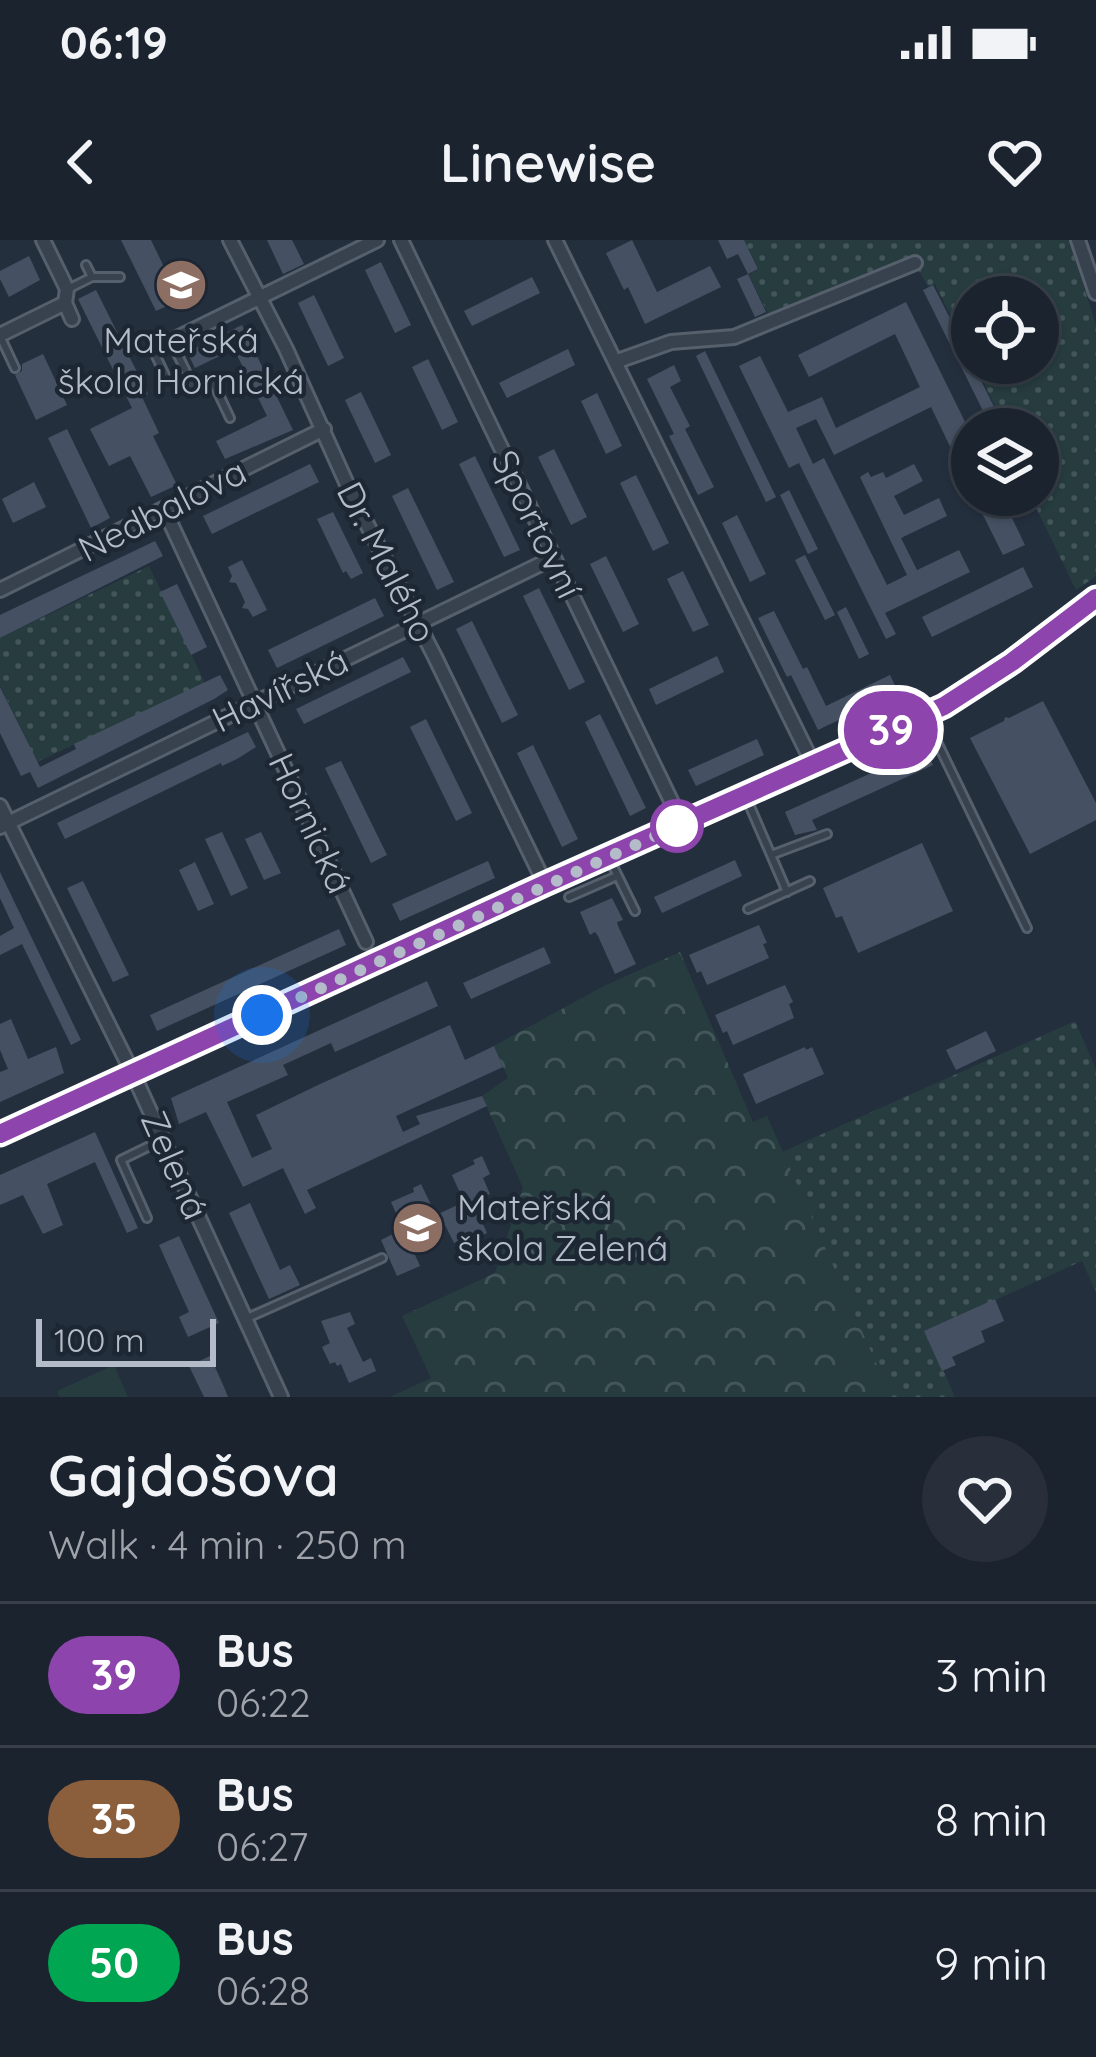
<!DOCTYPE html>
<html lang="en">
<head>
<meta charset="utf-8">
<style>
  :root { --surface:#1b232e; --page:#282f3a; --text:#f1f3f6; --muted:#a0a4aa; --line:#39404a }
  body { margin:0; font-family:Quicksand,sans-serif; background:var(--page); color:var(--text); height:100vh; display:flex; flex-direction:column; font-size:45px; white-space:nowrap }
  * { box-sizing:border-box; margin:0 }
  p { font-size:39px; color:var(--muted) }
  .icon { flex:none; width:66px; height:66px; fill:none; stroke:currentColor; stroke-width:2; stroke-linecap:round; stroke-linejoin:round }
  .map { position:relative; height:1157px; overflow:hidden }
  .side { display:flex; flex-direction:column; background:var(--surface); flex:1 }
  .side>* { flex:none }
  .badge { padding:0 24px; border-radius:39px; font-size:42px; line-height:78px }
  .controls { position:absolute; left:951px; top:36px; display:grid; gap:24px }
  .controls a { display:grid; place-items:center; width:108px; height:108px; border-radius:50%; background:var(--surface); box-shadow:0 3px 9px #0004,0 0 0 3px var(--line); font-size:60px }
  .scale { position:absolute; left:36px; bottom:30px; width:180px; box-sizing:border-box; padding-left:12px; border:6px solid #b4bcc9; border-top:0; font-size:33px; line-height:42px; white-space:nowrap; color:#b4bcc9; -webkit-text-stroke:9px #1d2633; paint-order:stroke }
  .you { position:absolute; width:60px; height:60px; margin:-30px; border:9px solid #fff; border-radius:50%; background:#1a73e8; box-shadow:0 0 0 18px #1a73e833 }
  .map>.badge { position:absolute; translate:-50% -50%; box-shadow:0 0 0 6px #fff }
  .round { display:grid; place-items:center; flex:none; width:126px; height:126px; border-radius:63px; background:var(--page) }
  .head { display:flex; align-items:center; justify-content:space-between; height:204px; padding:0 48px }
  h1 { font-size:57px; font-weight:600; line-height:90px }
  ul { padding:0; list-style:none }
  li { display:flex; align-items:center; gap:36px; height:144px; padding:0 48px; border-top:3px solid var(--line) }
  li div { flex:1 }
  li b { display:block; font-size:45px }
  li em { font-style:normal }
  li .badge { min-width:132px; font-weight:700; text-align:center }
  .status { display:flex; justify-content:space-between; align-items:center; height:84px; padding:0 60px; background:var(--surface); direction:ltr }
  .status svg { height:33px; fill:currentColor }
  header { display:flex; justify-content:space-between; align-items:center; height:156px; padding:0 48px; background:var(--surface); font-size:54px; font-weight:600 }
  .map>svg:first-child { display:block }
  .grass { fill:url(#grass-dots) }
  .park { fill:url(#park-crowns) }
  .pitch { fill:#263c3f }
  .building { fill:#455162 }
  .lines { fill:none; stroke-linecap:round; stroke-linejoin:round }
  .service-casing { stroke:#565f6c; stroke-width:12 }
  .minor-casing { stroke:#565f6c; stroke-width:18 }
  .service { stroke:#38414e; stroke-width:6 }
  .minor { stroke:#38414e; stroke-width:12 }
  .line-casing { stroke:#fff; stroke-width:27 }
  .line { stroke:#8e44ad; stroke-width:18 }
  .walk { stroke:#b4bcc9; stroke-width:12; stroke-dasharray:0 21.6 }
  .stop-dot { fill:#fff; stroke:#8e44ad; stroke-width:6 }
  .labels { text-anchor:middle; stroke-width:9; stroke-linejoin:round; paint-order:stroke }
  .poi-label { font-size:36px; fill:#b4bcc9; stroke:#1d2633 }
  .street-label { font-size:36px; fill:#b4bcc9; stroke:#1d2633 }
</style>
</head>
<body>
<div class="status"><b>06:19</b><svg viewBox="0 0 49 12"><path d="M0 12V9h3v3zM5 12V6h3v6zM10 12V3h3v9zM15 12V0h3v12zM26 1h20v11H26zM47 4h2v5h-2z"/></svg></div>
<header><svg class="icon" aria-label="back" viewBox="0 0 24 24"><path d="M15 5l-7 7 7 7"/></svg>Linewise<svg class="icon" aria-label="heart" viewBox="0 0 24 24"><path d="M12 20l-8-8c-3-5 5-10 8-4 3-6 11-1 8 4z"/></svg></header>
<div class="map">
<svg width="1096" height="1157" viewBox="0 0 1096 1157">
  <defs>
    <pattern id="grass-dots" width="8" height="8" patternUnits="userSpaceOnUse" patternTransform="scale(3)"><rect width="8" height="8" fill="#263c3f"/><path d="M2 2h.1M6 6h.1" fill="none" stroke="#435659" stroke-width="1.8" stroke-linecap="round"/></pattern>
    <pattern id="park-crowns" width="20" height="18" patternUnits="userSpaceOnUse" patternTransform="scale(3)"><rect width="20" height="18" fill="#263c3f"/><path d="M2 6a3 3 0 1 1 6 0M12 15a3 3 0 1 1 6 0" fill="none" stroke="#435659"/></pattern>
  </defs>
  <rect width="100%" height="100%" fill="#242f3e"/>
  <path class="grass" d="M 732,0 L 1069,0 L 1096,85 L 1096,336 L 1076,350 L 1030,255 L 1038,255 L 1038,189 L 1006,189 L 974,123 L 1038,123 L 1038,57 L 972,57 L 972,119 L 935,44 L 928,47 L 915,24 L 772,82 L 749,35 L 759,29 L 748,8 L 738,12 Z
    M 149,326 L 205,443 L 37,522 L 0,445 L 0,398 Z
    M 1075,781 L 1096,829 L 1096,1052 L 1082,1021 L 926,1091 L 955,1157 L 891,1157 L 782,912 Z"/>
  <path class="park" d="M 680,712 L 753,882 L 767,876 L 891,1157 L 390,1157 L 431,1138 L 402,1076 L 495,1033 L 523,948 L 482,856 L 508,838 L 494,806 L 604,746 Z"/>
  <path class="pitch" d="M 114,1125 L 128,1157 L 59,1157 L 57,1151 Z"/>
  <path class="building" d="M 121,0 L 151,0 L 180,60 L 156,71 Z
    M 267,0 L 292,0 L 304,24 L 283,34 Z
    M 632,0 L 657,52 L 710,26 L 721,47 L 645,84 L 628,47 L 624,50 L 606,13 Z
    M 718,0 L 744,0 L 758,29 L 748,34 L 766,72 L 755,77 L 737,39 L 748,34 L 738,14 L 727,19 Z
    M 29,16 L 40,40 L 9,57 L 0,39 L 0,31 Z
    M 381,22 L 411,85 L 395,93 L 365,30 Z
    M 532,37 L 540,53 L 472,86 L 464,71 Z
    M 933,45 L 958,94 L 1005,189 L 992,189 L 923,50 Z
    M 96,50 L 148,154 L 142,157 L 159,193 L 153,196 L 177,245 L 151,257 L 130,216 L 109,226 L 90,189 L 132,168 L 78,59 Z
    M 314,55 L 344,118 L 328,126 L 298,63 Z
    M 906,62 L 972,196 L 972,252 L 931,167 L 834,215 L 816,179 L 796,188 L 813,224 L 824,218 L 887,345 L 907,335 L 860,237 L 868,232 L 871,237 L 883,232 L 886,238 L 914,224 L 923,241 L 894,256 L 904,275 L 939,258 L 947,276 L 901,298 L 917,330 L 959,310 L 970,332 L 885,373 L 896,394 L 886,399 L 799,223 L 789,228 L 739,126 L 760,116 L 788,172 L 822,157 L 836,188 L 920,147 L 895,94 L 809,137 L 798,115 Z
    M 242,85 L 293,190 L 225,219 L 216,201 L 267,176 L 234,109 L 195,128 L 187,112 Z
    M 568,109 L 575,125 L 507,158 L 499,143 Z
    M 705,111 L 776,257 L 766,262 L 696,116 Z
    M 43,114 L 67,165 L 36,180 L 15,135 L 22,131 L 22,124 Z
    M 428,119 L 458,182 L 442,190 L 412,127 Z
    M 674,125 L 681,141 L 670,147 L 690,186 L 685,189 L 714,247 L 698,255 L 669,196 L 674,194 L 647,139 Z
    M 361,152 L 391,215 L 375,223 L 345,160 Z
    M 597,153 L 622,206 L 606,214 L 581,161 Z
    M 67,189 L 110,278 L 91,288 L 48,198 Z
    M 554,209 L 587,277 L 571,285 L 538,217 Z
    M 475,216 L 520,310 L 504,317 L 459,224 Z
    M 310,224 L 319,242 L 212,294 L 203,276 Z
    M 636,235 L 669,303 L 653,311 L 620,243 Z
    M 34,242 L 46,267 L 13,283 L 2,259 Z
    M 408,248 L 454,342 L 437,350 L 392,256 Z
    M 789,250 L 818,309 L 808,314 L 780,255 Z
    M 973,255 L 1001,255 L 1025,305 L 1003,315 Z
    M 333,272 L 363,333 L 351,339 L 346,331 L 343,333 L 317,279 Z
    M 737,275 L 766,334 L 750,342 L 722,283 Z
    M 155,301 L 163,316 L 0,398 L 0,375 Z
    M 805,315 L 835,375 L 825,380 L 795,320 Z
    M 606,316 L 639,384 L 623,392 L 590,324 Z
    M 242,320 L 267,370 L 253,377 L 248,369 L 242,368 L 245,362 L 236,343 L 229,342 L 232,336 L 228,327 Z
    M 1023,327 L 1033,347 L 932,397 L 922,377 Z
    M 683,331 L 709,385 L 693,392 L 667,339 Z
    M 177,344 L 207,407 L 191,415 L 160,352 Z
    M 539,348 L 585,442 L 569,450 L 523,356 Z
    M 375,358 L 384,376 L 277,428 L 268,410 Z
    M 846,367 L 869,414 L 859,419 L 837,372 Z
    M 774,371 L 803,429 L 807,427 L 826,466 L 890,435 L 904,464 L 888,472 L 882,459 L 818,490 L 791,435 L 787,437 L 758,378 Z
    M 472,381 L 518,475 L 502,483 L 456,389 Z
    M 717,416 L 724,432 L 656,465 L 649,449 Z
    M 403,417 L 411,432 L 304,484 L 296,469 Z
    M 220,435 L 228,450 L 214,459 L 38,548 L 30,532 L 21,536 L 0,493 L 0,447 L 40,527 L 76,509 L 74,504 Z
    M 1043,461 L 1096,563 L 1096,580 L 1030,614 L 970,498 L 1004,481 L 1005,477 L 1009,478 Z
    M 600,474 L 646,568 L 630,576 L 585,482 Z
    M 426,479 L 472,573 L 456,581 L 410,487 Z
    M 248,492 L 256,507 L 237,519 L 222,526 L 221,523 L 65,599 L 57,583 Z
    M 919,495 L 933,525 L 812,580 L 817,590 L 795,595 L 785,572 L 909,516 L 903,502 Z
    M 757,499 L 764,515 L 696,546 L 688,530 Z
    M 533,505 L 578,599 L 562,607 L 517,513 Z
    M 341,521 L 387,615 L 371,623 L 325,528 Z
    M 222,592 L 248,648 L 231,656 L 205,599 Z
    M 261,592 L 281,633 L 264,640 L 245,599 Z
    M 922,603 L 953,671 L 858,713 L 842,676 L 836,678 L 823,648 Z
    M 735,620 L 742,636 L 662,673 L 654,657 Z
    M 488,621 L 495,638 L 400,681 L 392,664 Z
    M 195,622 L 214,664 L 198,671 L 179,630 Z
    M 0,632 L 81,800 L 71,805 L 22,704 L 0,715 L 0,696 L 14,688 L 0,658 Z
    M 83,641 L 129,735 L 113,742 L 67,648 Z
    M 612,658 L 623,680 L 617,682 L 618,686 L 635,722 L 636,724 L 615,734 L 598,696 L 595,692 L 590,695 L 580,672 Z
    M 759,685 L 767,703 L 763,704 L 769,718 L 707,745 L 701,731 L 697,733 L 689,715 Z
    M 339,689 L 346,705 L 157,791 L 150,775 Z
    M 544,707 L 551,723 L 471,759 L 463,743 Z
    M 427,741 L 438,766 L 335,812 L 331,803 L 283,825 L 288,835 L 227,862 L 252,918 L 272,909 L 256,875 L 318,845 L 450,785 L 465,820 L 494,806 L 503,827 L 396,876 L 403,892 L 420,884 L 416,876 L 482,856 L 487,866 L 307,950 L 316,968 L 305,974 L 283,928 L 243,947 L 206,872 L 179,884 L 171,858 Z
    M 785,745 L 793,762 L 789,764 L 794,778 L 733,805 L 727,791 L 723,793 L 715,775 Z
    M 11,779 L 28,819 L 56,807 L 64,833 L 0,862 L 0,832 L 8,829 L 0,810 L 0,784 Z
    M 986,791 L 996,811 L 956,830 L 946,810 Z
    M 805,807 L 806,810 L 812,807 L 824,834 L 756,864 L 743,834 Z
    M 95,892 L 138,988 L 127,993 L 95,922 L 47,944 L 63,985 L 43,994 L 23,955 L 0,965 L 0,935 Z
    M 482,916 L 490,934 L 483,938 L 490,954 L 473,962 L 487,993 L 478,997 L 477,993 L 454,1003 L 445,985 L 434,991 L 429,981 L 405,993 L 420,1026 L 397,1036 L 381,1000 L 403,989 L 391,962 L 414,952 L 413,948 L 421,944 L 436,975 L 464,962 L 452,935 L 475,924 L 473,920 Z
    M 250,963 L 280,1030 L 290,1025 L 300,1045 L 269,1059 L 229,973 Z
    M 179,996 L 219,1083 L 188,1097 L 179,1077 L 189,1072 L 159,1005 Z
    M 995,1059 L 1004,1081 L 981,1091 L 985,1102 L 952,1117 L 956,1125 L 942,1131 L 924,1091 Z
    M 350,1072 L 355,1084 L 347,1088 L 363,1122 L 371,1118 L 376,1131 L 349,1143 L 341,1124 L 337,1126 L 335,1122 L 330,1124 L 322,1107 L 330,1103 L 321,1081 Z
    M 210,1116 L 224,1147 L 228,1157 L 204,1157 L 189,1126 Z"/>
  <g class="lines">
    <g class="service-casing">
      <path id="service" d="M 86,25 L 92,37
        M 70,48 L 92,37 L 120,37
        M 0,96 L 15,128
        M 165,135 L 153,110 L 171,101 L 193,146 L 211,138 L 230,178
        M 924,475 L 1027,688
        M 745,555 L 787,652
        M 771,615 L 827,594
        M 608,616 L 635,671
        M 569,657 L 617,636
        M 748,669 L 810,641
        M 147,978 L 121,920 L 162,900
        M 245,1079 L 382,1018"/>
    </g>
    <g class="minor-casing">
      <path id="minor" d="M 43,0 L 67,49 L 65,63 L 72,79
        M 230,0 L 286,109 L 351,253 L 435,417 L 545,644
        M 401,0 L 674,567
        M 555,0 L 813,524
        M 1078,0 L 1096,53
        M 0,95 L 65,63
        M 171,101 L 377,0
        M 615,122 L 671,102 L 734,97 L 915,23
        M 164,269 L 366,702
        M 0,350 L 324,189
        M 0,566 L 133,834 L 281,1157
        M 0,587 L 553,318
        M 0,894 L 545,644 L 943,466 L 1013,422 L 1096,358"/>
    </g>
    <use href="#service" class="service"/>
    <use href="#minor" class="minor"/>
  </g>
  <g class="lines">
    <g class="line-casing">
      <path id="line" d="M 0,894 L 545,644 L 944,466 L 1012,422 L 1096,358"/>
    </g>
    <use href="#line" class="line"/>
    <path class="walk" d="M 262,775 L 677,586"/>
  </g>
  <defs>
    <g id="school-disc" transform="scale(2.7)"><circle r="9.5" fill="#8d6e63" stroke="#1d2633"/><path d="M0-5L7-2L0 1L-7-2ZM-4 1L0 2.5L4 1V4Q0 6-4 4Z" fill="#fff"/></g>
  </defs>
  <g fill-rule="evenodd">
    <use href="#school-disc" x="181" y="45"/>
    <use href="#school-disc" x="418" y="988"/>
  </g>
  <circle class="stop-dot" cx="677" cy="586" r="24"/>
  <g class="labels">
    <g class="poi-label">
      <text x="181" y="113">Mateřská<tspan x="181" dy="41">škola Hornická</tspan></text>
      <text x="457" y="980" text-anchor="start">Mateřská<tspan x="457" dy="41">škola Zelená</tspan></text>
    </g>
    <g class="street-label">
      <text transform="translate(162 270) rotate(-27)" y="13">Nedbalova</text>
      <text transform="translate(537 284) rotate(64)" y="13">Sportovní</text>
      <text transform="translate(387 322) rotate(63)" y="13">Dr. Malého</text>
      <text transform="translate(280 450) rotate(-26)" y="13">Havířská</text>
      <text transform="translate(311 583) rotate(65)" y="13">Hornická</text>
      <text transform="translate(175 925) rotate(66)" y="13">Zelená</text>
    </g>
  </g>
</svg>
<div class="controls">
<a><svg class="icon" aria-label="locate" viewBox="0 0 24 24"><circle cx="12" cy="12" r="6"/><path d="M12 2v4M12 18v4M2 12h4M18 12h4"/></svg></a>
<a><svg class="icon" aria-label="layers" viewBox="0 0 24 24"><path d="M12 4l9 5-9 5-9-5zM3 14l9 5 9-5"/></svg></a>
</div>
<div class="scale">100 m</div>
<div class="you" style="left:262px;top:775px"></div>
<b class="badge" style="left:891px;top:490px;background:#8e44ad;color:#fff">39</b>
</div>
<section class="side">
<div class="head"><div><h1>Gajdošova</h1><p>Walk · 4 min · 250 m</p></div><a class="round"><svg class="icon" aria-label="heart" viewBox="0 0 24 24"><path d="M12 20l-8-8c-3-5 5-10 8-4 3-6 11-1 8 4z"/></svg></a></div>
<ul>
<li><span class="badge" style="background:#8e44ad;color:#fff">39</span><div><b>Bus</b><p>06:22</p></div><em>3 min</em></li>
<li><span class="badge" style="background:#8b5e3c;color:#fff">35</span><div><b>Bus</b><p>06:27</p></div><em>8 min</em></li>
<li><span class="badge" style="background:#00a651;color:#fff">50</span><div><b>Bus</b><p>06:28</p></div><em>9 min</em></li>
</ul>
</section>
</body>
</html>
